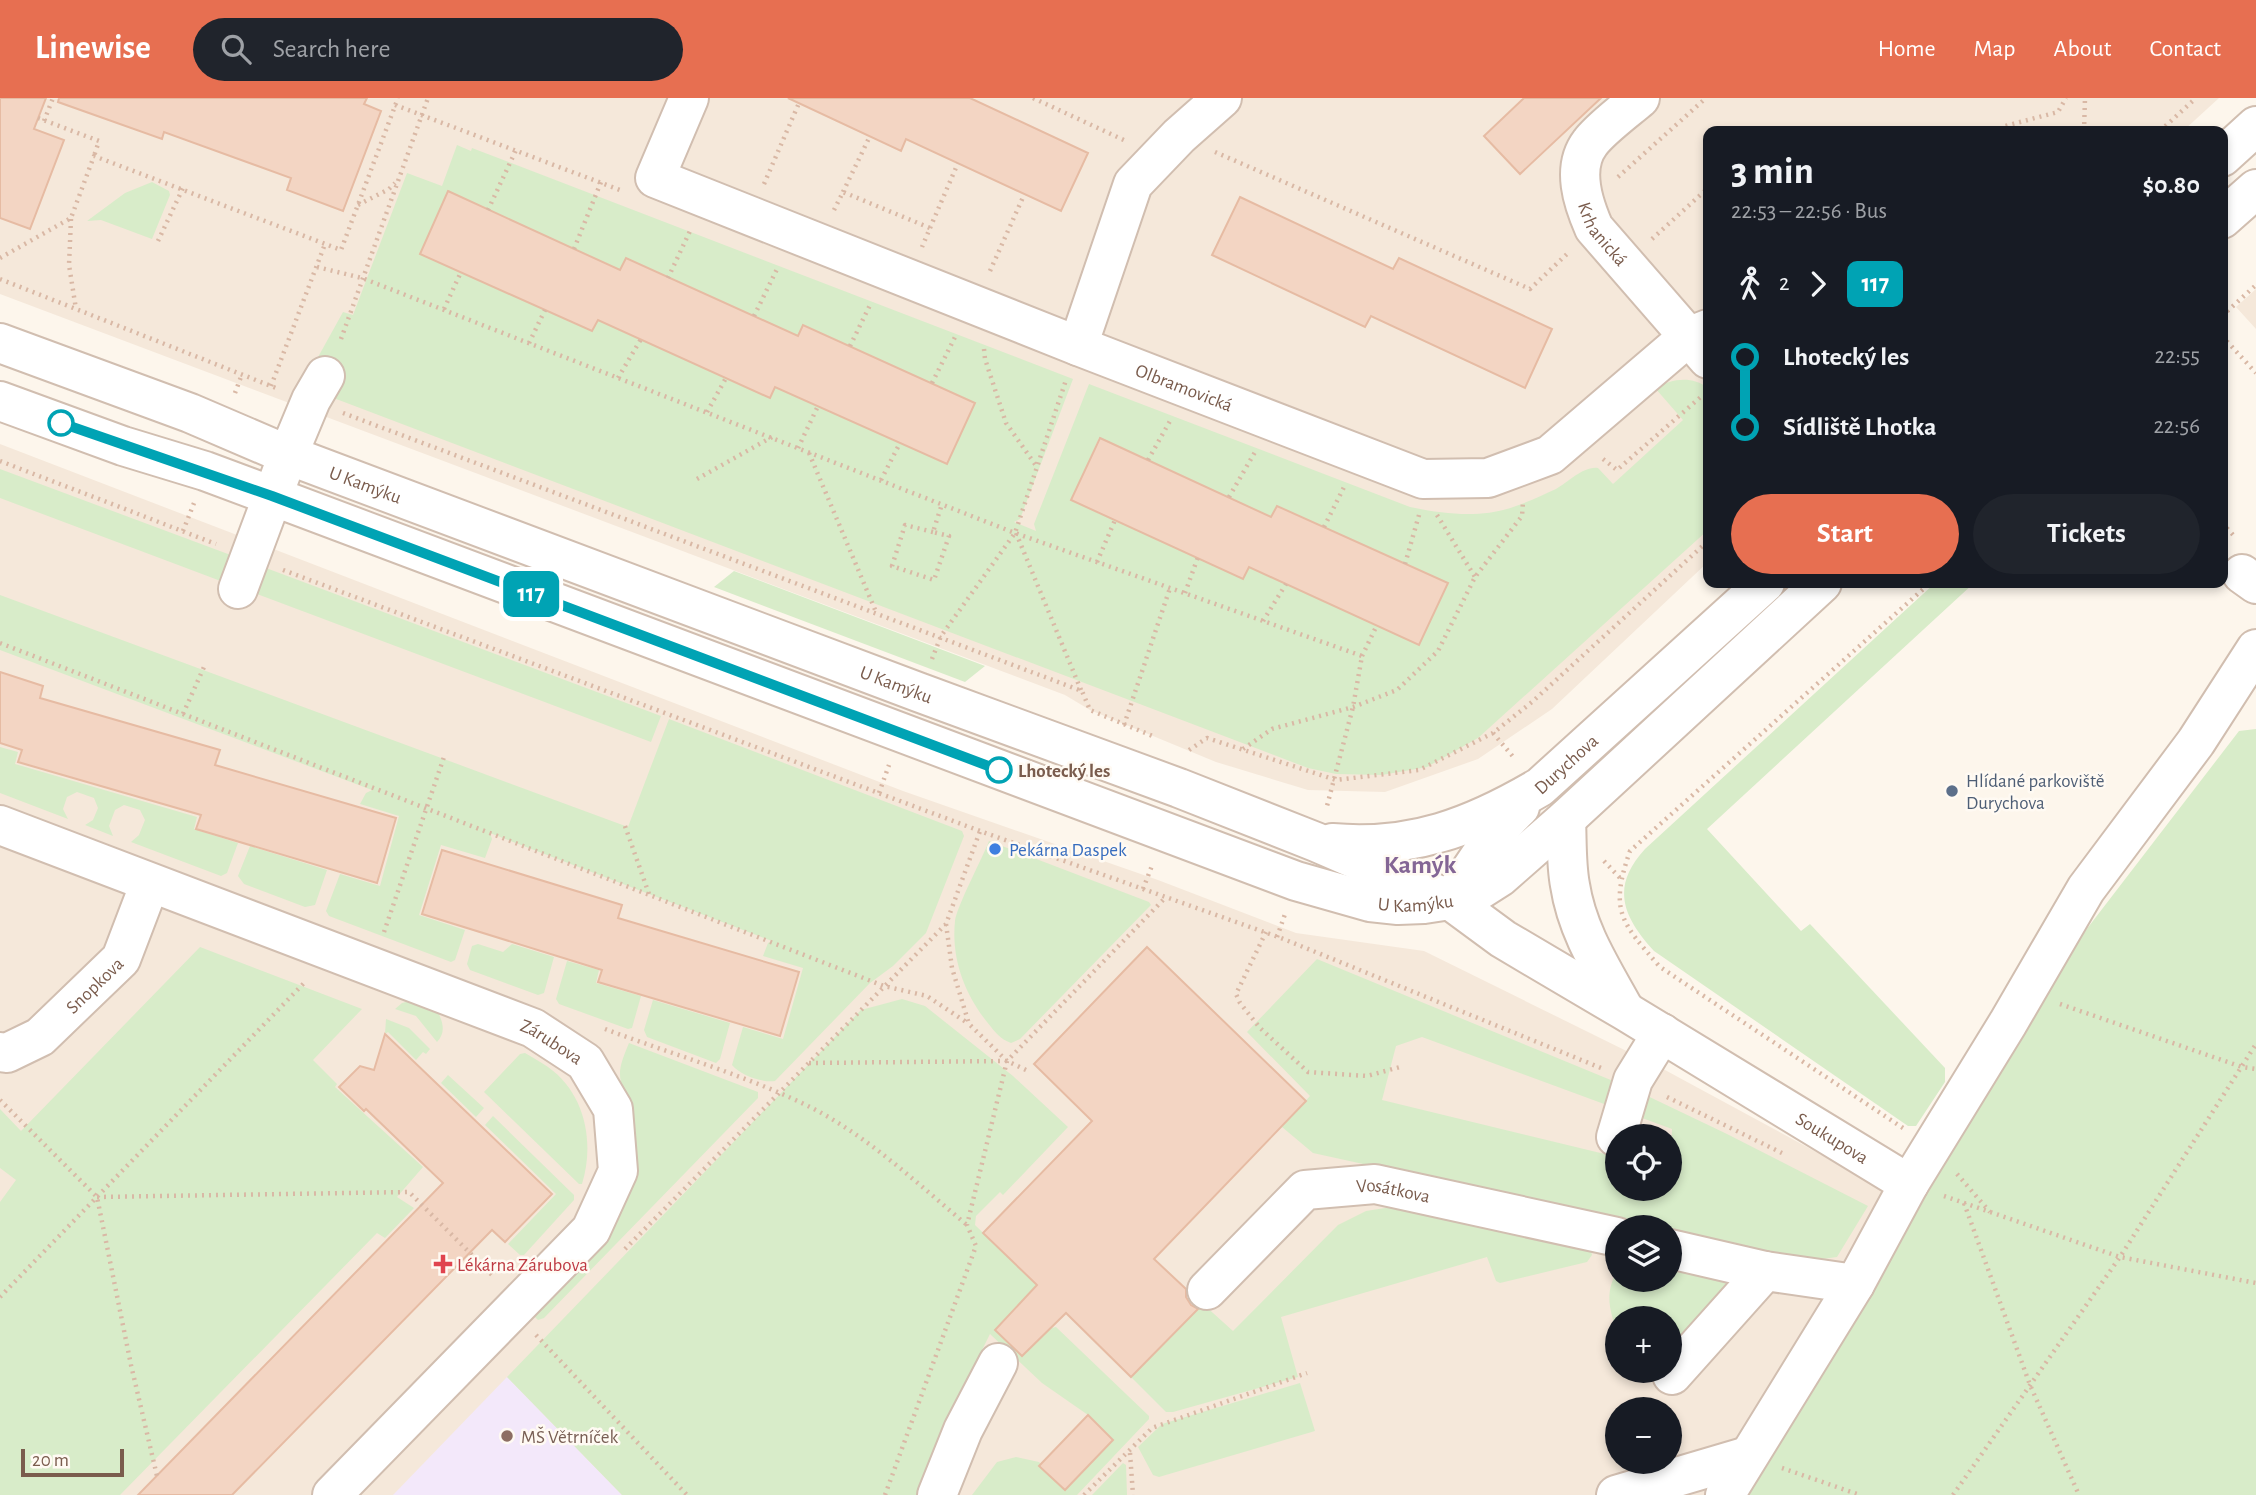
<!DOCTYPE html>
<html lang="en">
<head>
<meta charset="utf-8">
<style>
  :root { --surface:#171b24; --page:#20242c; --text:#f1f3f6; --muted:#9ea1a6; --accent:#e76f51 }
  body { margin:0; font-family:"Alegreya Sans",sans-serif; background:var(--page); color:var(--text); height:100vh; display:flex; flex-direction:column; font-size:26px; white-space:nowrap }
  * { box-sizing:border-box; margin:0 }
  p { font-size:23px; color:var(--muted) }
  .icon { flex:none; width:38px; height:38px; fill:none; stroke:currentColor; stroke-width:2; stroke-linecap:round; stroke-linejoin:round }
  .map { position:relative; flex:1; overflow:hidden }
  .side { position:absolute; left:1703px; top:28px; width:525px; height:462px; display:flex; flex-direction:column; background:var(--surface); border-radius:14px; box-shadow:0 4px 10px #0003 }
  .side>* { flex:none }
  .badge { padding:0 14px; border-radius:10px; font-size:24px; line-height:46px }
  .fabs { position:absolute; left:1605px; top:1026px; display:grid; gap:14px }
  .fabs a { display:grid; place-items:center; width:77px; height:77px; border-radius:50%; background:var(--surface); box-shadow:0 4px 10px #0003; font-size:35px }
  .scale { position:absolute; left:21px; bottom:18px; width:103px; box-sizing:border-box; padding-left:7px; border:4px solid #7a5c4d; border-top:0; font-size:19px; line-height:24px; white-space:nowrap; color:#7a5c4d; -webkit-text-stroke:5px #fffaf3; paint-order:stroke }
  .map>.badge { position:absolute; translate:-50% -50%; box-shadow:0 0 0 4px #fff }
  .legs { display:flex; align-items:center; gap:10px; height:77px; padding:0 28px; font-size:23px }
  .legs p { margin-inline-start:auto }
  .summary { display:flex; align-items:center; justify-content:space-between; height:119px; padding:0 28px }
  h1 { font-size:38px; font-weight:700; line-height:52px }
  .button { display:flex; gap:14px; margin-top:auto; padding:14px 28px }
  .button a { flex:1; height:80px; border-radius:42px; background:var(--accent); color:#fff; font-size:28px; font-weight:700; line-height:80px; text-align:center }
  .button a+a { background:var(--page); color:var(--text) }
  ul { padding:0 28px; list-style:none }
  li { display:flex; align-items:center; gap:24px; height:70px; font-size:26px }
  li i { display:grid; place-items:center; width:10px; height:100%; margin:0 9px; background:currentColor }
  li i::after { content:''; width:18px; height:18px; margin:-9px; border:5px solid; border-radius:50%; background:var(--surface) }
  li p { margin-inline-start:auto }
  li:first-child i { background:linear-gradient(#0000 50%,currentColor 0) }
  li:last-child i { background:linear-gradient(currentColor 50%,#0000 0) }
  header { display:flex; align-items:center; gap:42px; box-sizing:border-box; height:98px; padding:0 35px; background:var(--accent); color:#fff }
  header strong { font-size:33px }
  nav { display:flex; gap:38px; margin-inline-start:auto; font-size:24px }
  .search { width:490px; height:63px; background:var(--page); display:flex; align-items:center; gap:18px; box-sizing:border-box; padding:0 24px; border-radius:38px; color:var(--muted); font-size:26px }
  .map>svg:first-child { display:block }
  .residential { fill:#f5e8da; fill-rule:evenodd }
  .education { fill:#f3e8fa }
  .green { fill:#d8ecc9; fill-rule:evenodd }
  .building { fill:#f3d5c3; stroke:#e6bba3; stroke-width:2 }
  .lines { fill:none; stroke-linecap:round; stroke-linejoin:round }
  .minor-casing { stroke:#d1beb0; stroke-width:42 }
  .path { stroke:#d9b8a5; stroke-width:4.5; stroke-dasharray:2 5; stroke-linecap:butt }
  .minor { stroke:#fff; stroke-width:38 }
  .line-1-casing { stroke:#fff; stroke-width:16 }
  .line-1 { stroke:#00a3b4; stroke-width:10 }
  .stop-1-dot { fill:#fff; stroke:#00a3b4; stroke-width:3.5 }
  .service-dot { fill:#5c6f8a; stroke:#fffaf3; stroke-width:2.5 }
  .shop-dot { fill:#3f7fe0; stroke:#fffaf3; stroke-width:2.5 }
  .health-dot { fill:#e0444e; stroke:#fffaf3; stroke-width:2.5 }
  .education-dot { fill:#8d6e63; stroke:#fffaf3; stroke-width:2.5 }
  .labels { text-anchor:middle; stroke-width:5; stroke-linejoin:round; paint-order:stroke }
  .street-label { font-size:19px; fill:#7a5c4d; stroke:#fffaf3 }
  .stop-label { font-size:19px; font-weight:bold; fill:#7a5c4d; stroke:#fffaf3; text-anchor:start }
  .service-label { font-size:19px; fill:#4e5e75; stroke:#fffaf3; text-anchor:start }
  .shop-label { font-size:19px; fill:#366cbe; stroke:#fffaf3; text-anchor:start }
  .health-label { font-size:19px; fill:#be3a42; stroke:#fffaf3; text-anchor:start }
  .education-label { font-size:19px; fill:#785e54; stroke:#fffaf3; text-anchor:start }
  .district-label { font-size:26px; font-weight:bold; fill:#846695; stroke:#fffaf3 }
</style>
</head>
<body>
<header>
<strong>Linewise</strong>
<div class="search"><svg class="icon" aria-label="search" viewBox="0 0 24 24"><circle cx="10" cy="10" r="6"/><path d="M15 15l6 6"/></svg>Search here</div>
<nav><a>Home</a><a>Map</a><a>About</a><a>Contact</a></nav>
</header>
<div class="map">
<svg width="2256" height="1397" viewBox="0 0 2256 1397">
  <rect width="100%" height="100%" fill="#fdf6ec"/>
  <path class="residential" d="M 0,0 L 2219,0 L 2183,33 L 1708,33 L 1708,464 L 1552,611 L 1478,661 L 1385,694 L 1308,692 L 1216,664 L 1090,612 L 1065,597 L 0,196 Z
    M 2256,191 L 2256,231 L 2236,209 Z
    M 0,346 L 903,693 L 1158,782 L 1296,835 L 1424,853 L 1665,972 L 1914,1107 L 1743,1397 L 0,1397 ZM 1617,1038 L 1670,1038 L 1670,1090 L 1617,1090 ZM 1617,1129 L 1670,1129 L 1670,1181 L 1617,1181 ZM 1617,1220 L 1670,1220 L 1670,1272 L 1617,1272 ZM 1617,1311 L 1670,1311 L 1670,1363 L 1617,1363 Z"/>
  <path class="education" d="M 507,1279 L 622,1397 L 393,1397 Z"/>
  <path class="green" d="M 457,47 L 471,53 L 472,50 L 1073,281 L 1020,421 L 1014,424 L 1036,433 L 1034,426 L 1089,286 L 1410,409 C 1444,416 1482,421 1516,408 C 1530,403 1543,397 1556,391 C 1569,384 1583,368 1598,370 L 1613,386 L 1683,322 L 1655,290 C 1672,281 1691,277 1708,290 L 1708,432 L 1478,640 L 1427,669 L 1382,677 L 1336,676 L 1308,670 L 302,288 L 343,214 L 353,217 L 407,75 L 442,88 ZM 488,112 L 620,172 L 798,238 L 804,227 L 975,305 L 947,366 L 775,289 L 770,300 L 598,222 L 592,233 L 421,156 ZM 1099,340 L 1271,419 L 1277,408 L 1448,485 L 1419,547 L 1249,469 L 1243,480 L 1072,401 Z
    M 152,84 L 169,93 L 170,97 L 152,141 L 101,122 L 87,123 L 125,95 Z
    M 0,371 L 236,459 L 226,485 L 0,400 Z
    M 266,470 L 661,618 L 651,644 L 257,496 Z
    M 734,473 L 985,568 L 965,584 L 714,489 Z
    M 1935,485 L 1974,485 L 1707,731 L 1801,833 L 1810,826 L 1945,970 L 1945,984 L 1916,1028 L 1908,1028 L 1654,853 C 1623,819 1610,789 1645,751 Z
    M 0,497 L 628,729 L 669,621 L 962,733 L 964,738 L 926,835 L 893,868 L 870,885 L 775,983 C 762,985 740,977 732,967 L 743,929 L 783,941 L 803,870 L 763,858 L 768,845 L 772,843 L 490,735 L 492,741 L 485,760 L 441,747 L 419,817 L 465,832 L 455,862 L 451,864 L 329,818 L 326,813 L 340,776 L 380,788 L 399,718 L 360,706 L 366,695 L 372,692 L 0,552 Z
    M 2256,631 L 2256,1397 L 1743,1397 L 1945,1055 L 2086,832 L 2239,633 Z
    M 0,649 L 18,654 L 15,666 L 197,719 L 194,731 L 238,745 L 227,775 L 221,778 L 131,744 L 139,737 L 145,722 L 140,712 L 124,707 L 115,712 L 109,728 L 113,738 L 85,727 L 93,722 L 98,710 L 94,700 L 77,694 L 67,699 L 63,711 L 68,721 L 0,695 Z
    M 989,743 L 1149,804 L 1151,807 L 1020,941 L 1011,945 C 1000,941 995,934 987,924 C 965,896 951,861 955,823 C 957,808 982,761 989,743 Z
    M 250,748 L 327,772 L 315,807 L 305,809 L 244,786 L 238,778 Z
    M 478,846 L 503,854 L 512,846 L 554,859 L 544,895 L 538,897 L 470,872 L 467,866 L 472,848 Z
    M 200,849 L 362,911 L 313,962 L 337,986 L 335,989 L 423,1069 L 397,1099 L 414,1110 L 385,1140 L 377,1135 L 120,1397 L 0,1397 L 0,1104 L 16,1082 L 0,1070 L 0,1011 L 21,1033 Z
    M 1317,861 L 1635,992 L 1727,1036 L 1868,1108 L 1837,1159 L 1815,1162 L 1670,1133 L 1670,1129 L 1650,1129 L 1313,1055 L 1282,1029 L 1310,998 L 1247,934 ZM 1422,939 L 1672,1031 L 1670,1090 L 1617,1090 L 1617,1059 L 1382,1002 L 1396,948 Z
    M 567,863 L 599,872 L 596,885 L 641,898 L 632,930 L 628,931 L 559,906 L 556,901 Z
    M 902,901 L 925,908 L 1013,978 L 1068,1029 L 1003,1097 L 1000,1094 L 976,1118 L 975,1127 L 1037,1187 L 995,1232 L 1022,1258 L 1048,1231 L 1056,1229 L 1149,1318 L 1149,1321 L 1077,1397 L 972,1397 L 997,1364 L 1016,1359 L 1039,1364 L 1065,1392 L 1113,1342 L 1088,1317 L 1042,1285 L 990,1236 L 962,1292 L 924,1397 L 622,1397 L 507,1279 L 861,912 Z
    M 414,902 L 438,914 C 443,925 446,934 437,944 L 416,918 L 395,911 L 402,905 Z
    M 653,902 L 730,925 L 720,961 L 716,965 L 647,939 L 644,932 Z
    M 386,921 L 409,930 L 430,951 L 426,956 L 423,954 L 416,962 L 388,934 L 385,936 Z
    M 629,945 L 758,994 L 758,1000 L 544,1220 L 538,1222 L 531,1215 L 629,1009 C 618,977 616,976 629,945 Z
    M 525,955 C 533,960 541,964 548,969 C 585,995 595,1044 582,1086 L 579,1086 L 484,994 L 520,956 Z
    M 448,977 L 484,1010 L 476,1019 L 441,985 Z
    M 493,1018 L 574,1097 L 574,1102 L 524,1157 L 520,1157 L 508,1146 L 556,1096 L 485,1027 Z
    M 1398,1108 L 1590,1149 L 1592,1157 L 1587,1164 L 1500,1185 L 1496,1183 L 1487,1159 L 1281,1219 L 1298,1279 L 1173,1314 L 1166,1314 L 1131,1279 L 1203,1206 L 1233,1233 L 1338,1127 L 1366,1113 Z
    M 1670,1165 L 1725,1182 L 1728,1189 L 1670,1262 L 1670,1220 L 1617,1220 L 1617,1235 C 1610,1211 1604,1197 1617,1173 L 1617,1181 L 1670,1181 Z
    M 1300,1285 L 1315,1333 L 1159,1379 L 1153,1377 L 1138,1349 L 1162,1326 Z
    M 1123,1365 L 1126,1367 L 1127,1397 L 1092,1397 Z"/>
  <path class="building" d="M 0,0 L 46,0 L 34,31 L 64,42 L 30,131 L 0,120 Z
    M 59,0 L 367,0 L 364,6 L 381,13 L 343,113 L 287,92 L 291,80 L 164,34 L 162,41 L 58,4 Z
    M 788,0 L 970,0 L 1088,55 L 1061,113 L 906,41 L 901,53 Z
    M 1524,0 L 1601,0 L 1520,76 L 1484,38 Z
    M 448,93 L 620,172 L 626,160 L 798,238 L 803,227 L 975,305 L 947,366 L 775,289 L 770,300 L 598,222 L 592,233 L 420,156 Z
    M 1240,99 L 1393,171 L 1399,160 L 1552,231 L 1525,290 L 1371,218 L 1365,229 L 1212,157 Z
    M 1100,340 L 1271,419 L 1277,408 L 1448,485 L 1419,547 L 1249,469 L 1243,481 L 1071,402 Z
    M 0,574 L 43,588 L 40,600 L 220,652 L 215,667 L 396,720 L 377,785 L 196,731 L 201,717 L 18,664 L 22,652 L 0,645 Z
    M 442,752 L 622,807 L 618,820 L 799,874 L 780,938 L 598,884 L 602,872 L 422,816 Z
    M 1147,849 L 1306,1003 L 1154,1161 L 1186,1191 L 1186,1199 L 1191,1207 L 1198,1211 L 1131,1279 L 1066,1215 L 1022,1258 L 995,1232 L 1037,1187 L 983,1135 L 1092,1023 L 1034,966 Z
    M 385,936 L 552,1096 L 505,1144 L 492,1132 L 232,1397 L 138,1397 L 443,1085 L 366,1011 L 364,1013 L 339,989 L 360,968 L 374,972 Z
    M 1088,1317 L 1113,1342 L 1065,1392 L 1039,1368 Z"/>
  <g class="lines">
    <g class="minor-casing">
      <g id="minor">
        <path id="s1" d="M 689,0 L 655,80 L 1078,248 L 1423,381 L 1488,380 L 1550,357 L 1688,239 L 1708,231"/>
        <path id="s2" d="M 1640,0 C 1626,12 1600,31 1590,45 C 1571,70 1583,105 1594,130 L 1708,261"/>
        <path d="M 2222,59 L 2256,28"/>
        <path d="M 2222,121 L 2256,91"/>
        <path id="s3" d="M 0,245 L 190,315 L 288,357 L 918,594 L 1179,690 L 1316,744 L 1450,802 L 1503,841 L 1625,913 L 1909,1086"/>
        <path d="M 1078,248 L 1133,86 L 1179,38 L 1222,0"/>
        <path id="s4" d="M 0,303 L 123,348 L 205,373 L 272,398 L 1296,783 L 1370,804 L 1398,807 L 1424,806 L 1450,802 L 1478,793 L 1500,779 L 1566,721 L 1822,485"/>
        <path d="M 2242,476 L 2256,486"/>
        <path d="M 238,491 L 288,357 L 311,302 L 325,278"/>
        <path d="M 1566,721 C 1567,743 1566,766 1570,787 C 1577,833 1602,871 1624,911"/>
        <path id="s5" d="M 0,727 L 533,930 L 585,964 L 613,1011 L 618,1073 L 591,1132 L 332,1397"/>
        <path id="s6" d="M 1332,745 C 1412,752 1472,729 1540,689 L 1765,485"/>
        <path d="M 1450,802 C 1473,771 1491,736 1520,709"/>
        <path id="s7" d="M 0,954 L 7,955 L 40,939 L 121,861 L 150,785"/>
        <path d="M 1616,1039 L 1633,982 L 1662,935"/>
        <path d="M 1670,1151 L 1765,1173 L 1855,1186"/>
        <path id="s8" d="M 1207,1192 L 1305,1092 L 1375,1086 L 1617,1139"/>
        <path d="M 1672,1277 L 1765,1173"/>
        <path d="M 937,1397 L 963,1332 L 998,1265"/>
        <path d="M 1616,1397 L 1748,1358"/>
        <path d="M 1725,1397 L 1855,1186 L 1909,1086 L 2008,925 L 2086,791 L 2196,644 L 2256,551"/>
      </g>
    </g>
    <path class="path" d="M 1033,0 L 1126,43
      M 395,7 L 620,92
      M 38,20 L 99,43 L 94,58
      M 44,23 L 53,0
      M 2001,33 L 2005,28 L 2058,14 L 2066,0
      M 2084,33 L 2085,0
      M 2160,33 L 2196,0
      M 1215,54 L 1530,191 L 1568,155
      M 1618,79 L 1706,0
      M 764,86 L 799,5
      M 843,94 L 870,38
      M 358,107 L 389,91 L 395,85
      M 488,112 L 516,52
      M 834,112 L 843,94 L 930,130 L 922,149
      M 71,121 L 69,167 L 76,211
      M 930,130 L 958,65
      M 1652,141 L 1708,90
      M 158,143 L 183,90
      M 574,151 L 601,84
      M 0,160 L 71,120 L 94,58 L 341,152 L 398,0
      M 317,169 L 362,180 L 1015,435 L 1362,558 L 1353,609 L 1327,708
      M 990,173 L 1024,97
      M 668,180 L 690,133
      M 0,181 L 276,290
      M 444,211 L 461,174
      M 754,218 L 778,169
      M 2222,218 L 2256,187
      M 2222,238 L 2256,275
      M 341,241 L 428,0
      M 529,245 L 545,212
      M 850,248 L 871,205
      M 984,251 L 985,261 L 1006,325 L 1037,369
      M 618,280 L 641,241
      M 932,285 L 955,239
      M 271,288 L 325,146
      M 235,295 L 242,276
      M 707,314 L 726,280
      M 343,315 L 1082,593 L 1090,612 L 1155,639
      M 798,350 L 818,308
      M 809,355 L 876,514
      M 1603,361 L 1617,372 L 1703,297
      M 1148,362 L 1170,323
      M 0,363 L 216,446
      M 697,381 L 772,339
      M 881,382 L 900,345
      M 1229,399 L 1255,354
      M 1437,417 L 1475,479
      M 2222,425 L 2236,440
      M 1324,429 L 1344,389
      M 183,433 L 194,405
      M 933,434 L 905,427 L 892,468 L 934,482 L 949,438 L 933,434 L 942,406
      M 1016,435 L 1081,592
      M 1097,464 L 1115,422
      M 1405,466 L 1419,417
      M 283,472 L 980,733 L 1281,840 L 1601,970
      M 1185,495 L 1198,459
      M 1263,523 L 1286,486
      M 0,545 L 884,888 L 927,898 L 969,926
      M 1362,558 L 1377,527
      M 932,561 L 941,538 L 1015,435 L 1066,282
      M 183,616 L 204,569
      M 1124,627 L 1170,490
      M 1493,635 L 1515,661
      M 1243,651 L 1272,631 L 1353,609 L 1397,592 L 1438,553 L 1475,479 L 1522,418 L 1523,404
      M 1189,652 L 1207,640 L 1336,682 L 1419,672 L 1493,635 L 1532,604 L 1708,443
      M 879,695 L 889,667
      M 625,728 L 649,796
      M 1604,763 L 1620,780
      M 1143,791 L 1153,765
      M 946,826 L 952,870 L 969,926 L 1007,963 L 1026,972
      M 384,834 L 444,659
      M 1266,834 L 1236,896 L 1240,905 L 1260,930 L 1308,974 L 1367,978 L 1400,969
      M 1277,839 L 1285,816
      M 2060,906 L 2242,969 L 2256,971
      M 605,931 C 674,957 749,978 814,1011 C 871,1041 918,1086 967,1127
      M 809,965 L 1007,963
      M 1667,999 L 1782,1055
      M 0,1002 L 97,1099 L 131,1267 L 157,1378
      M 1903,1030 L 1660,869 C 1621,824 1609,813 1630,753 L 1930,485
      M 1957,1076 L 1990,1114
      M 1944,1098 L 2120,1159 L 2256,1185
      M 97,1099 L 409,1094 L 495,1180
      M 1964,1105 L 2030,1287 L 2079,1397
      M 625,1151 L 946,826 L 980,733
      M 0,1199 L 306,883
      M 536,1237 L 687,1397
      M 1130,1355 L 1133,1397
      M 1782,1370 L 1860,1397
      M 885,1397 L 976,1148 L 967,1127 L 1007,963 L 1166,799
      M 1084,1397 L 1152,1330 L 1307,1275
      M 1953,1397 L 2120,1159 L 2256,946"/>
    <use href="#minor" class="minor"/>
  </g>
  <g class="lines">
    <g class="line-1-casing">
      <path id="line-1" d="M 61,325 L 272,398 L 999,672"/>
    </g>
    <use href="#line-1" class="line-1"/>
  </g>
  <g class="stop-1-dot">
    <circle cx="61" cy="325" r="12"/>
    <circle cx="999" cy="672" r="12"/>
  </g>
  <circle class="service-dot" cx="1952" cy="693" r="7"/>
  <circle class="shop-dot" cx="995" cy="751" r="7"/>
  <path class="health-dot" d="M439.5 1155.5h7v7h7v7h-7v7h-7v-7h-7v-7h7z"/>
  <circle class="education-dot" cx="507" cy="1338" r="7"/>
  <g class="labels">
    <g class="street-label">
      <text dy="7" stroke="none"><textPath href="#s2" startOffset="166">Krhanická</textPath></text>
      <text dy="7" stroke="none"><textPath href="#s1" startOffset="656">Olbramovická</textPath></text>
      <text dy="7" stroke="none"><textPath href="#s3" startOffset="392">U Kamýku</textPath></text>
      <text dy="7" stroke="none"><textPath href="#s3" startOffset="959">U Kamýku</textPath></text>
      <text dy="7" stroke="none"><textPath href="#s6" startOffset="254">Durychova</textPath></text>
      <text dy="7" stroke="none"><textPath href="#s4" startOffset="1505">U Kamýku</textPath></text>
      <text dy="7" stroke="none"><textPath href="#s7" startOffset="119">Snopkova</textPath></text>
      <text dy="7" stroke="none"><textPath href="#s5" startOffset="593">Zárubova</textPath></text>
      <text dy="7" stroke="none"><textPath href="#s3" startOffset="2004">Soukupova</textPath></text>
      <text dy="7" stroke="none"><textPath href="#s8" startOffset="229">Vosátkova</textPath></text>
    </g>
    <g class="stop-label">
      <text x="1018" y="679">Lhotecký les</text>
    </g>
    <g class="service-label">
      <text x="1966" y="689">Hlídané parkoviště<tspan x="1966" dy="22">Durychova</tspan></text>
    </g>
    <g class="shop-label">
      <text x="1009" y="758">Pekárna Daspek</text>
    </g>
    <g class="health-label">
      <text x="457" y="1173">Lékárna Zárubova</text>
    </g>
    <g class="education-label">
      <text x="521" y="1345">MŠ Větrníček</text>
    </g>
    <g class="district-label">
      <text x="1420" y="775">Kamýk</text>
    </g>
  </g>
</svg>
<div class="fabs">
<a><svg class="icon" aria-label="locate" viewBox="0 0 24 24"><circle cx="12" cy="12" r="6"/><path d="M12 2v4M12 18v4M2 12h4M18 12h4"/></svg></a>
<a><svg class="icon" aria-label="layers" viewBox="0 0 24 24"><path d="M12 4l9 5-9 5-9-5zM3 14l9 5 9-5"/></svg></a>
<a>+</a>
<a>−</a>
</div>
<div class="scale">20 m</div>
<b class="badge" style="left:531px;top:496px;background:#00a3b4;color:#fff">117</b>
<section class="side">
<div class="summary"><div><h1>3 min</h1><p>22:53 – 22:56 · Bus</p></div><b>$0.80</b></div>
<div class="legs"><svg class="icon" aria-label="walk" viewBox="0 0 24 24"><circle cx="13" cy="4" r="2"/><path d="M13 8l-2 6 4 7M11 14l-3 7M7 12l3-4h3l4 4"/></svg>2<svg class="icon" aria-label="forward" viewBox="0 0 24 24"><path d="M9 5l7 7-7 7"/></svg><b class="badge" style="background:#00a3b4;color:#fff">117</b></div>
<ul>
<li><i style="color:#00a3b4"></i><b>Lhotecký les</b><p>22:55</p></li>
<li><i style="color:#00a3b4"></i><b>Sídliště Lhotka</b><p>22:56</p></li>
</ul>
<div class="button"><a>Start</a><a>Tickets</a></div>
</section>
</div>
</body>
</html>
